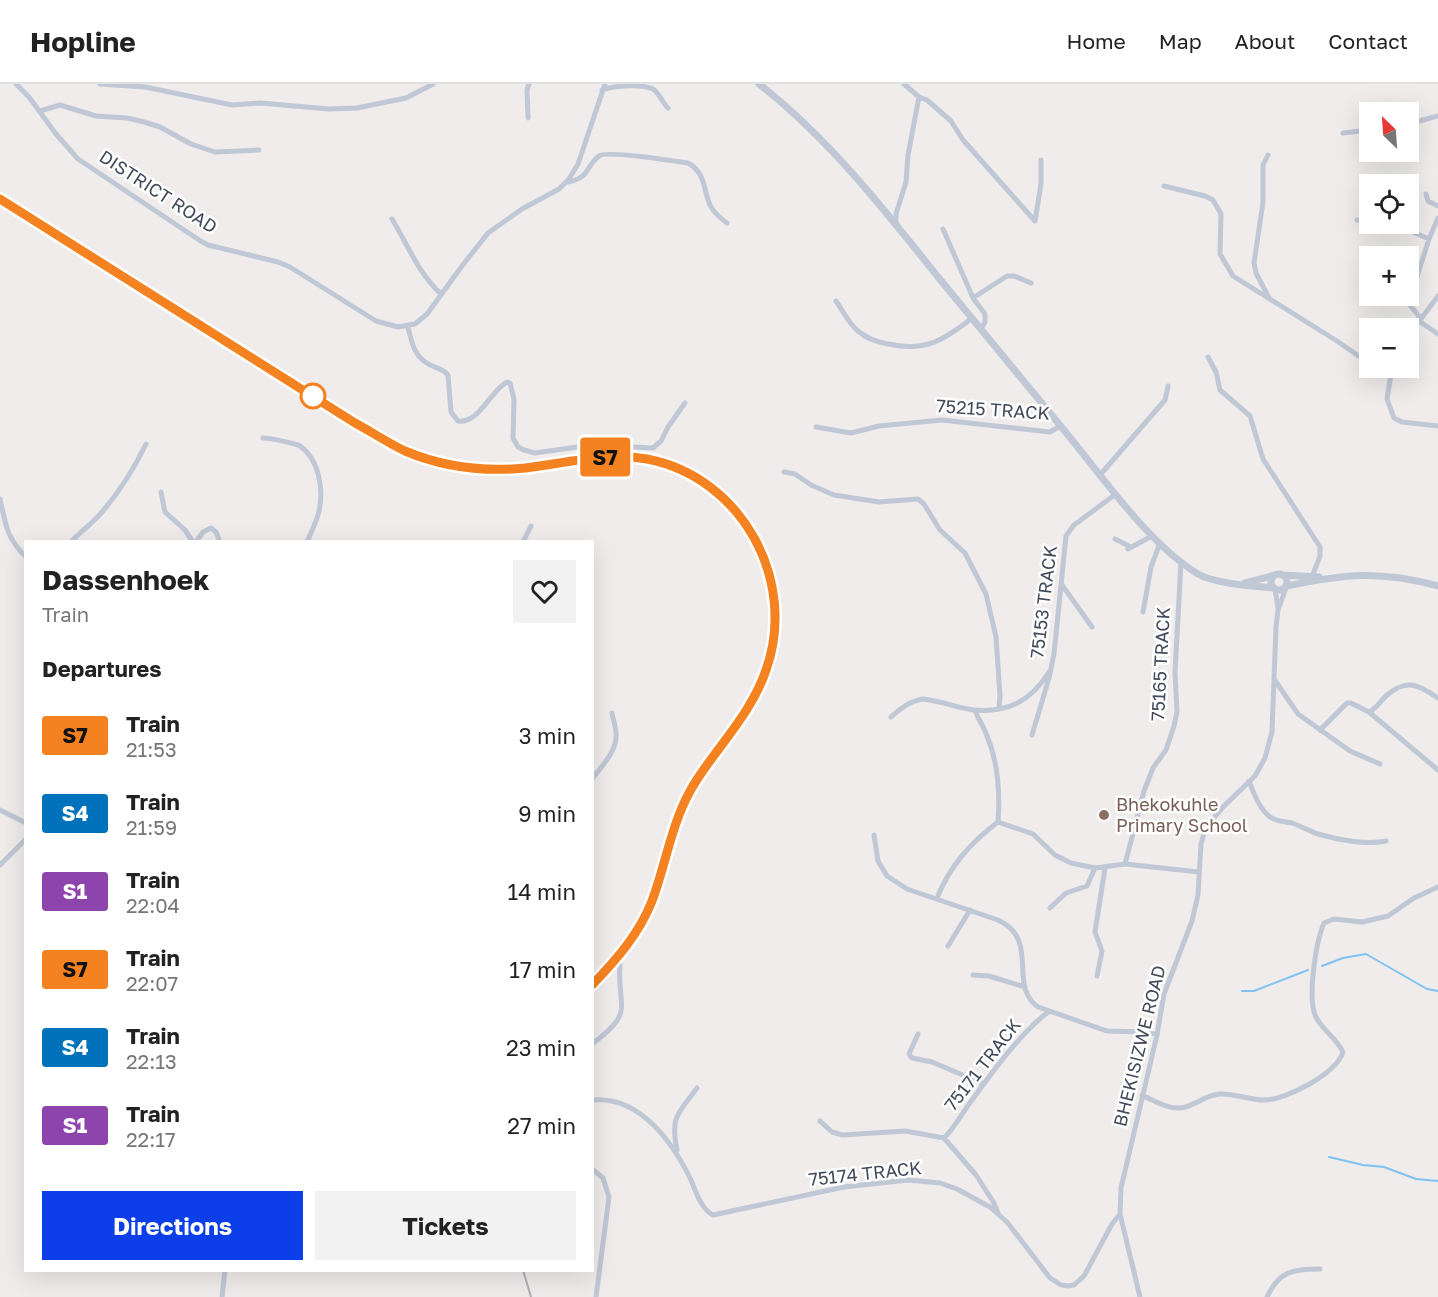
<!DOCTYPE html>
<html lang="en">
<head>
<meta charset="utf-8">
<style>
  :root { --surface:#fff; --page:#f2f2f2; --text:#222; --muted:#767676; --line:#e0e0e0; --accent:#0c3fe9 }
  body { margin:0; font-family:"Golos Text",sans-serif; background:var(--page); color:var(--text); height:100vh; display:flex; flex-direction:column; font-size:22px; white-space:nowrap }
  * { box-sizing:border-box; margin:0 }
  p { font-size:20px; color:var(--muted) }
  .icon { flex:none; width:33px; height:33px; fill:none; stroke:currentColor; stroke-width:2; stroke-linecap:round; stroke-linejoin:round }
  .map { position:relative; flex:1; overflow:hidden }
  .details { position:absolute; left:24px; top:456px; width:570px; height:732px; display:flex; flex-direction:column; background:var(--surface); border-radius:0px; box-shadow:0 6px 24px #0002 }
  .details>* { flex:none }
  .badge { padding:0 12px; border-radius:4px; font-size:21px; line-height:39px }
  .needle { width:39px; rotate:335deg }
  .controls { position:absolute; left:1359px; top:18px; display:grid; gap:12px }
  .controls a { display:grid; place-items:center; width:60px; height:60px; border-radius:0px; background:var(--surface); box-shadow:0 6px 24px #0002; font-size:30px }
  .map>.badge { position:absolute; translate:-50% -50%; box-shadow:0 0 0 3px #fff }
  h2 { padding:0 18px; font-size:22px; line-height:54px }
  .round { display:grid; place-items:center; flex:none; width:63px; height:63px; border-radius:0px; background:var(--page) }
  .head { display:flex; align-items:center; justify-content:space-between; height:102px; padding:0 18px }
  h1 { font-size:28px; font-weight:700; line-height:45px }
  .cta { display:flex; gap:12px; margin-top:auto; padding:12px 18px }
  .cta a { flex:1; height:69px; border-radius:0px; background:var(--accent); color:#fff; font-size:24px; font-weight:700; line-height:69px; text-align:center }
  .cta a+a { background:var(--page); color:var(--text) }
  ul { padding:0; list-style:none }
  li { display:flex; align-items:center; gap:18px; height:78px; padding:0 18px }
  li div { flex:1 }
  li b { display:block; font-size:22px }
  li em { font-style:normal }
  li .badge { min-width:66px; font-weight:700; text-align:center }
  header { display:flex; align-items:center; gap:36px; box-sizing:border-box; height:84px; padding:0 30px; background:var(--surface); border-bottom:2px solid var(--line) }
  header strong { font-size:28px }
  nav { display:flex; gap:33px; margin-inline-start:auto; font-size:21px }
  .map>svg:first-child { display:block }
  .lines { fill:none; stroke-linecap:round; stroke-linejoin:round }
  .stream { stroke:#7fc2f2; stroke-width:2 }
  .minor { stroke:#c0c7d5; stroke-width:5 }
  .tertiary { stroke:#c0c7d5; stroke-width:7 }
  .rail { stroke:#adafb7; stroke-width:2 }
  .line-casing { stroke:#fff; stroke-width:14 }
  .line { stroke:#f58220; stroke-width:9 }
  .stop-dot { fill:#fff; stroke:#f58220; stroke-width:3 }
  .education-dot { fill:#8d6e63; stroke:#fff; stroke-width:2 }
  .labels { text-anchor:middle; stroke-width:5; stroke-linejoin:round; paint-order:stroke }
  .street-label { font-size:18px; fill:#434a5a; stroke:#fff }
  .education-label { font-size:18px; fill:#785e54; stroke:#fff; text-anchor:start }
</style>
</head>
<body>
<header>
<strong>Hopline</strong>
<nav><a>Home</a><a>Map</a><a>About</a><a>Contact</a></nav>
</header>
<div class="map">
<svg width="1438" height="1213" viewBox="0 0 1438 1213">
  <rect width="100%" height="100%" fill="#efeceb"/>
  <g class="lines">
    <path class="stream" d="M 1322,882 L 1343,874 L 1366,870 L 1427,905 L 1438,907
      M 1242,907 L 1254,907 L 1308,886
      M 1329,1073 L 1363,1081 L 1384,1083 L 1416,1095 L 1438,1097"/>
    <path class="minor" d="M 16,0 L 29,13 L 56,50 L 78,75 L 199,156 L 208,161 L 278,178 L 290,183 L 376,237 L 398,243 L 415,240 L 427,230 L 462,182 L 488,149 L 522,125 L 559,105 L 569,95 L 578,80 L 605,0
      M 100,0 L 145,3 L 232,21 L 261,19 L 328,25 L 357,24 L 406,14 L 433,0
      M 602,6 C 615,1 642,0 653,5 C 660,10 662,18 668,24
      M 919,13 L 927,16 L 951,37 L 963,56 L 1035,137 L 1041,100 L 1041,76
      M 40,27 L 60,21 L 96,32 L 127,34 L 144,38 L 160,43 L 191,60 L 215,68 L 259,66
      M 528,34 L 527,6 L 529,0
      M 1408,40 L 1438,32
      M 1343,49 L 1370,46
      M 1268,71 L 1263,81 L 1263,118 L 1254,179 L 1256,189 L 1269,214
      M 568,98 C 592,93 585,82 599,72 C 606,66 675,77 688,79 C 706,89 703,105 710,121 C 714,129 720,134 727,139
      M 1164,102 L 1205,112 L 1213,116 L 1221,130 L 1220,170 L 1233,192 L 1337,257 L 1370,280
      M 1426,110 L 1428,117 L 1438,122
      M 392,135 C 408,161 418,189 441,210
      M 1357,136 L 1370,138
      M 896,140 L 896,130 L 906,98 L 908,71 L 919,13 L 904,0
      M 1379,140 L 1401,143 L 1429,155
      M 943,145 L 973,214 L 985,230 L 985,238 L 981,245
      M 1367,183 L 1370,184
      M 1403,212 L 1421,235
      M 973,214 L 1007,192 L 1014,192 L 1031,199
      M 836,217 C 843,227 849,240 858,247 C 866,254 877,258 888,260 C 925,268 943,257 972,234
      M 1409,218 L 1429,155 L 1438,134
      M 1419,237 L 1438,250
      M 408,243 C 412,259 414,273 430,281 C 437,284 443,285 448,291 L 451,328 L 458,337 C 479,340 490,307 507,298 L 510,299 L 514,315 L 513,354 L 518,363 L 524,366 L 535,369 L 591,361 L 653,364 L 661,357 L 668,343 L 685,319
      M 1408,252 L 1438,212
      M 1208,273 L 1216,288 L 1220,306 L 1250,332 L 1263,375 L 1320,463 L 1320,472 L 1312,493
      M 1379,284 L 1390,290
      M 1392,284 L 1387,315 L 1394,334 L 1402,338 L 1438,342
      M 816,343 L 851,349 L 879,342 L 942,336 L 1050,348 L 1060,342
      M 263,354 C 270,354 294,359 300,362 C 319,375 324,406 319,427 C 317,437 311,448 307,458
      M 784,388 L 795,390 L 811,401 L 834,411 L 879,418 L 918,415 L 924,420 L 940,446 L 965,469 L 986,510 L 996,553 L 1000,612 L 999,624
      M 1100,391 L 1165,316 L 1168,302
      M 161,408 L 165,428 L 185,446 L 193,458
      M 0,415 C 6,441 6,453 26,473
      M 1115,455 L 1131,463
      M 71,458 C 81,447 93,439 102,428 C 120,407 134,385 146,360
      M 196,458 L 203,448 L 211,444 L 216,448 L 220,458
      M 523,458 L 531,442
      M 1128,465 L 1152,452
      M 1062,501 L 1092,543
      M 1275,505 L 1278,524
      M 1143,528 L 1151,483 L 1160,459
      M 1274,595 L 1298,630 L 1350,667 L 1380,680
      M 1369,628 L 1438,686
      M 891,633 C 901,624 910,617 923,615 C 941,617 957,624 974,626 C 1008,629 1031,617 1049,588
      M 1320,646 L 1347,619 L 1351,619 L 1369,628 C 1377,624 1380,617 1387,611 C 1407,594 1419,601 1438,614
      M 1032,651 L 1049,594 L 1054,570 L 1066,452 L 1074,441 L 1116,410
      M 592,695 C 601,683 616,668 616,653 C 617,645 613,636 612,629
      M 1249,697 C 1254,710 1259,724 1270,733 C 1277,738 1285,737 1292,739 C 1301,742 1309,747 1318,750 C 1338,756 1366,761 1386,757
      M 0,726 L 26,739
      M 998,738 L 1033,750 L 1055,771 L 1071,779 L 1095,784 L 1125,780 L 1199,788
      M 874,751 L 878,777 L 887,792 L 907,805 L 998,836 C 1041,856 1007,901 1038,923 L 1107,947 L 1148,948 L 1157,951
      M 1125,780 L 1144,707 L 1153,684 L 1166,666 L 1174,642 L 1177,628 L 1175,588 L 1181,478
      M 0,781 L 26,755
      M 937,814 C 950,782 970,759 998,738 C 1000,710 998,678 987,652 C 984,643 978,635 975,626
      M 1050,824 L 1066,809 L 1087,802 L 1095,784
      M 948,862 L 970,826
      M 973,891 L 989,892 L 1025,903
      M 1097,892 L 1102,867 L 1095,848 L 1105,784
      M 918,950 L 909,970 L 912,974 L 932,978 L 984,1000
      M 592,960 C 636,927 617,926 620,881
      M 1142,1011 C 1159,1019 1175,1030 1193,1020 C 1202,1016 1209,1011 1219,1010 C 1234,1009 1249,1016 1264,1016 C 1286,1016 1336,990 1343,968 C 1337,955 1324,947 1317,935 C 1306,918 1316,858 1324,839 L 1334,835 L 1362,838 L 1388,832 L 1414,814 L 1438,803
      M 592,1016 C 640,1011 673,1059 691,1096 C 696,1108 701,1125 713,1131 L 844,1103 L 908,1096 L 940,1099 L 957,1105 L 990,1123 L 1007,1138 L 1050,1194 L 1061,1201 L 1068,1202 L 1074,1201 L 1084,1192 L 1112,1140 L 1120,1130
      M 820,1037 L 832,1048 L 843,1051 L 905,1047 L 944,1054 L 976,1091 L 994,1119 L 998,1129
      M 944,1054 C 955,1043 962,1029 972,1016 C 993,987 1020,950 1048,928
      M 677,1066 C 670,1032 678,1030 697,1004
      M 592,1085 L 603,1094 L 609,1113 L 596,1213
      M 222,1213 L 225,1186
      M 1140,1213 L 1120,1130 L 1121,1104 L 1157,951 L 1164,910 L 1192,837 L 1198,811 L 1201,760 L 1206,743 L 1224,722 L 1255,692 L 1265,674 L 1272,648 L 1276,543 L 1278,526 L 1286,504
      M 1267,1213 C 1279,1187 1293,1185 1320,1185"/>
    <path class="tertiary" d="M 759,0 C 828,54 884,125 938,193 C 981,246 1025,298 1068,351 C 1104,395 1150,461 1198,490 C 1216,500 1253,502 1274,504
      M1271 498a8 8 0 1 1 16 0a8 8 0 1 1-16 0Z
      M 1282,491 L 1319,493
      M 1245,499 L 1275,491
      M 1287,502 C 1344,490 1380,486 1438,502"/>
    <path class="rail" d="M 0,115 L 355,339 C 414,373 455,392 525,384 C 563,379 600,370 638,374 C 738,386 799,492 767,586 C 752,628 719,661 696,697 C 672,734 667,777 652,817 C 639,850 617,875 592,901
      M 523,1186 L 531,1213"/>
  </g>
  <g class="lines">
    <g class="line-casing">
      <path id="line" d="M 0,115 L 355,339 C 372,348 388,359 405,367 C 443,383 484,388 525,384 C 566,379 607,368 647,375 C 742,393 798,497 766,586 C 752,628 719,661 696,697 C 672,734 667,777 652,817 C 639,850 617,875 592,901"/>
    </g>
    <use href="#line" class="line"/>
  </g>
  <circle class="stop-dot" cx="313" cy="312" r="12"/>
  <circle class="education-dot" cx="1104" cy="731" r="6"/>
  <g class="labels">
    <g class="street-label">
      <text transform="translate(158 108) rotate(33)" y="6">DISTRICT ROAD</text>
      <text transform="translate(993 326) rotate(4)" y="6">75215 TRACK</text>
      <text transform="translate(1044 518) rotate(-83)" y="6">75153 TRACK</text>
      <text transform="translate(1161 580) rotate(-87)" y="6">75165 TRACK</text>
      <text transform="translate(1140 962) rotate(-76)" y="6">BHEKISIZWE ROAD</text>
      <text transform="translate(983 981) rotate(-52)" y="6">75171 TRACK</text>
      <text transform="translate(865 1090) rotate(-6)" y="6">75174 TRACK</text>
    </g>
    <g class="education-label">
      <text x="1116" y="727">Bhekokuhle<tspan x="1116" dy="21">Primary School</tspan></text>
    </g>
  </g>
</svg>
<div class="controls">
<a><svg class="needle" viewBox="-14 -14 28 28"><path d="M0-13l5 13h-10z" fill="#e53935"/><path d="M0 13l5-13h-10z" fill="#767676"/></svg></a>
<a><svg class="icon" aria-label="locate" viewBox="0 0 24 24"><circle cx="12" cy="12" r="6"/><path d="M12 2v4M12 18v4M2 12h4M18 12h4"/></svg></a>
<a>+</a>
<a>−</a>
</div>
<b class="badge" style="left:605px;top:373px;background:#f58220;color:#111">S7</b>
<section class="details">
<div class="head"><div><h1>Dassenhoek</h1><p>Train</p></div><a class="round"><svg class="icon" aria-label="heart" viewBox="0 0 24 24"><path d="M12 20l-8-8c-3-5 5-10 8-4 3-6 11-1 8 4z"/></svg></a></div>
<h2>Departures</h2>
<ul>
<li><span class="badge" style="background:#f58220;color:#111">S7</span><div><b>Train</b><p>21:53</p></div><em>3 min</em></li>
<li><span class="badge" style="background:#0072bc;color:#fff">S4</span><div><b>Train</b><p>21:59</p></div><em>9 min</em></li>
<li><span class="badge" style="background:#8e44ad;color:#fff">S1</span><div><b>Train</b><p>22:04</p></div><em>14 min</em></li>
<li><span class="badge" style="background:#f58220;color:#111">S7</span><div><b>Train</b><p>22:07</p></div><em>17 min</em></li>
<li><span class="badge" style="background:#0072bc;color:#fff">S4</span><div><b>Train</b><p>22:13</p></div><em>23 min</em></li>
<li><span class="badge" style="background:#8e44ad;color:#fff">S1</span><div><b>Train</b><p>22:17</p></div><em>27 min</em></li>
</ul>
<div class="cta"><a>Directions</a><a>Tickets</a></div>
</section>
</div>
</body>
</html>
